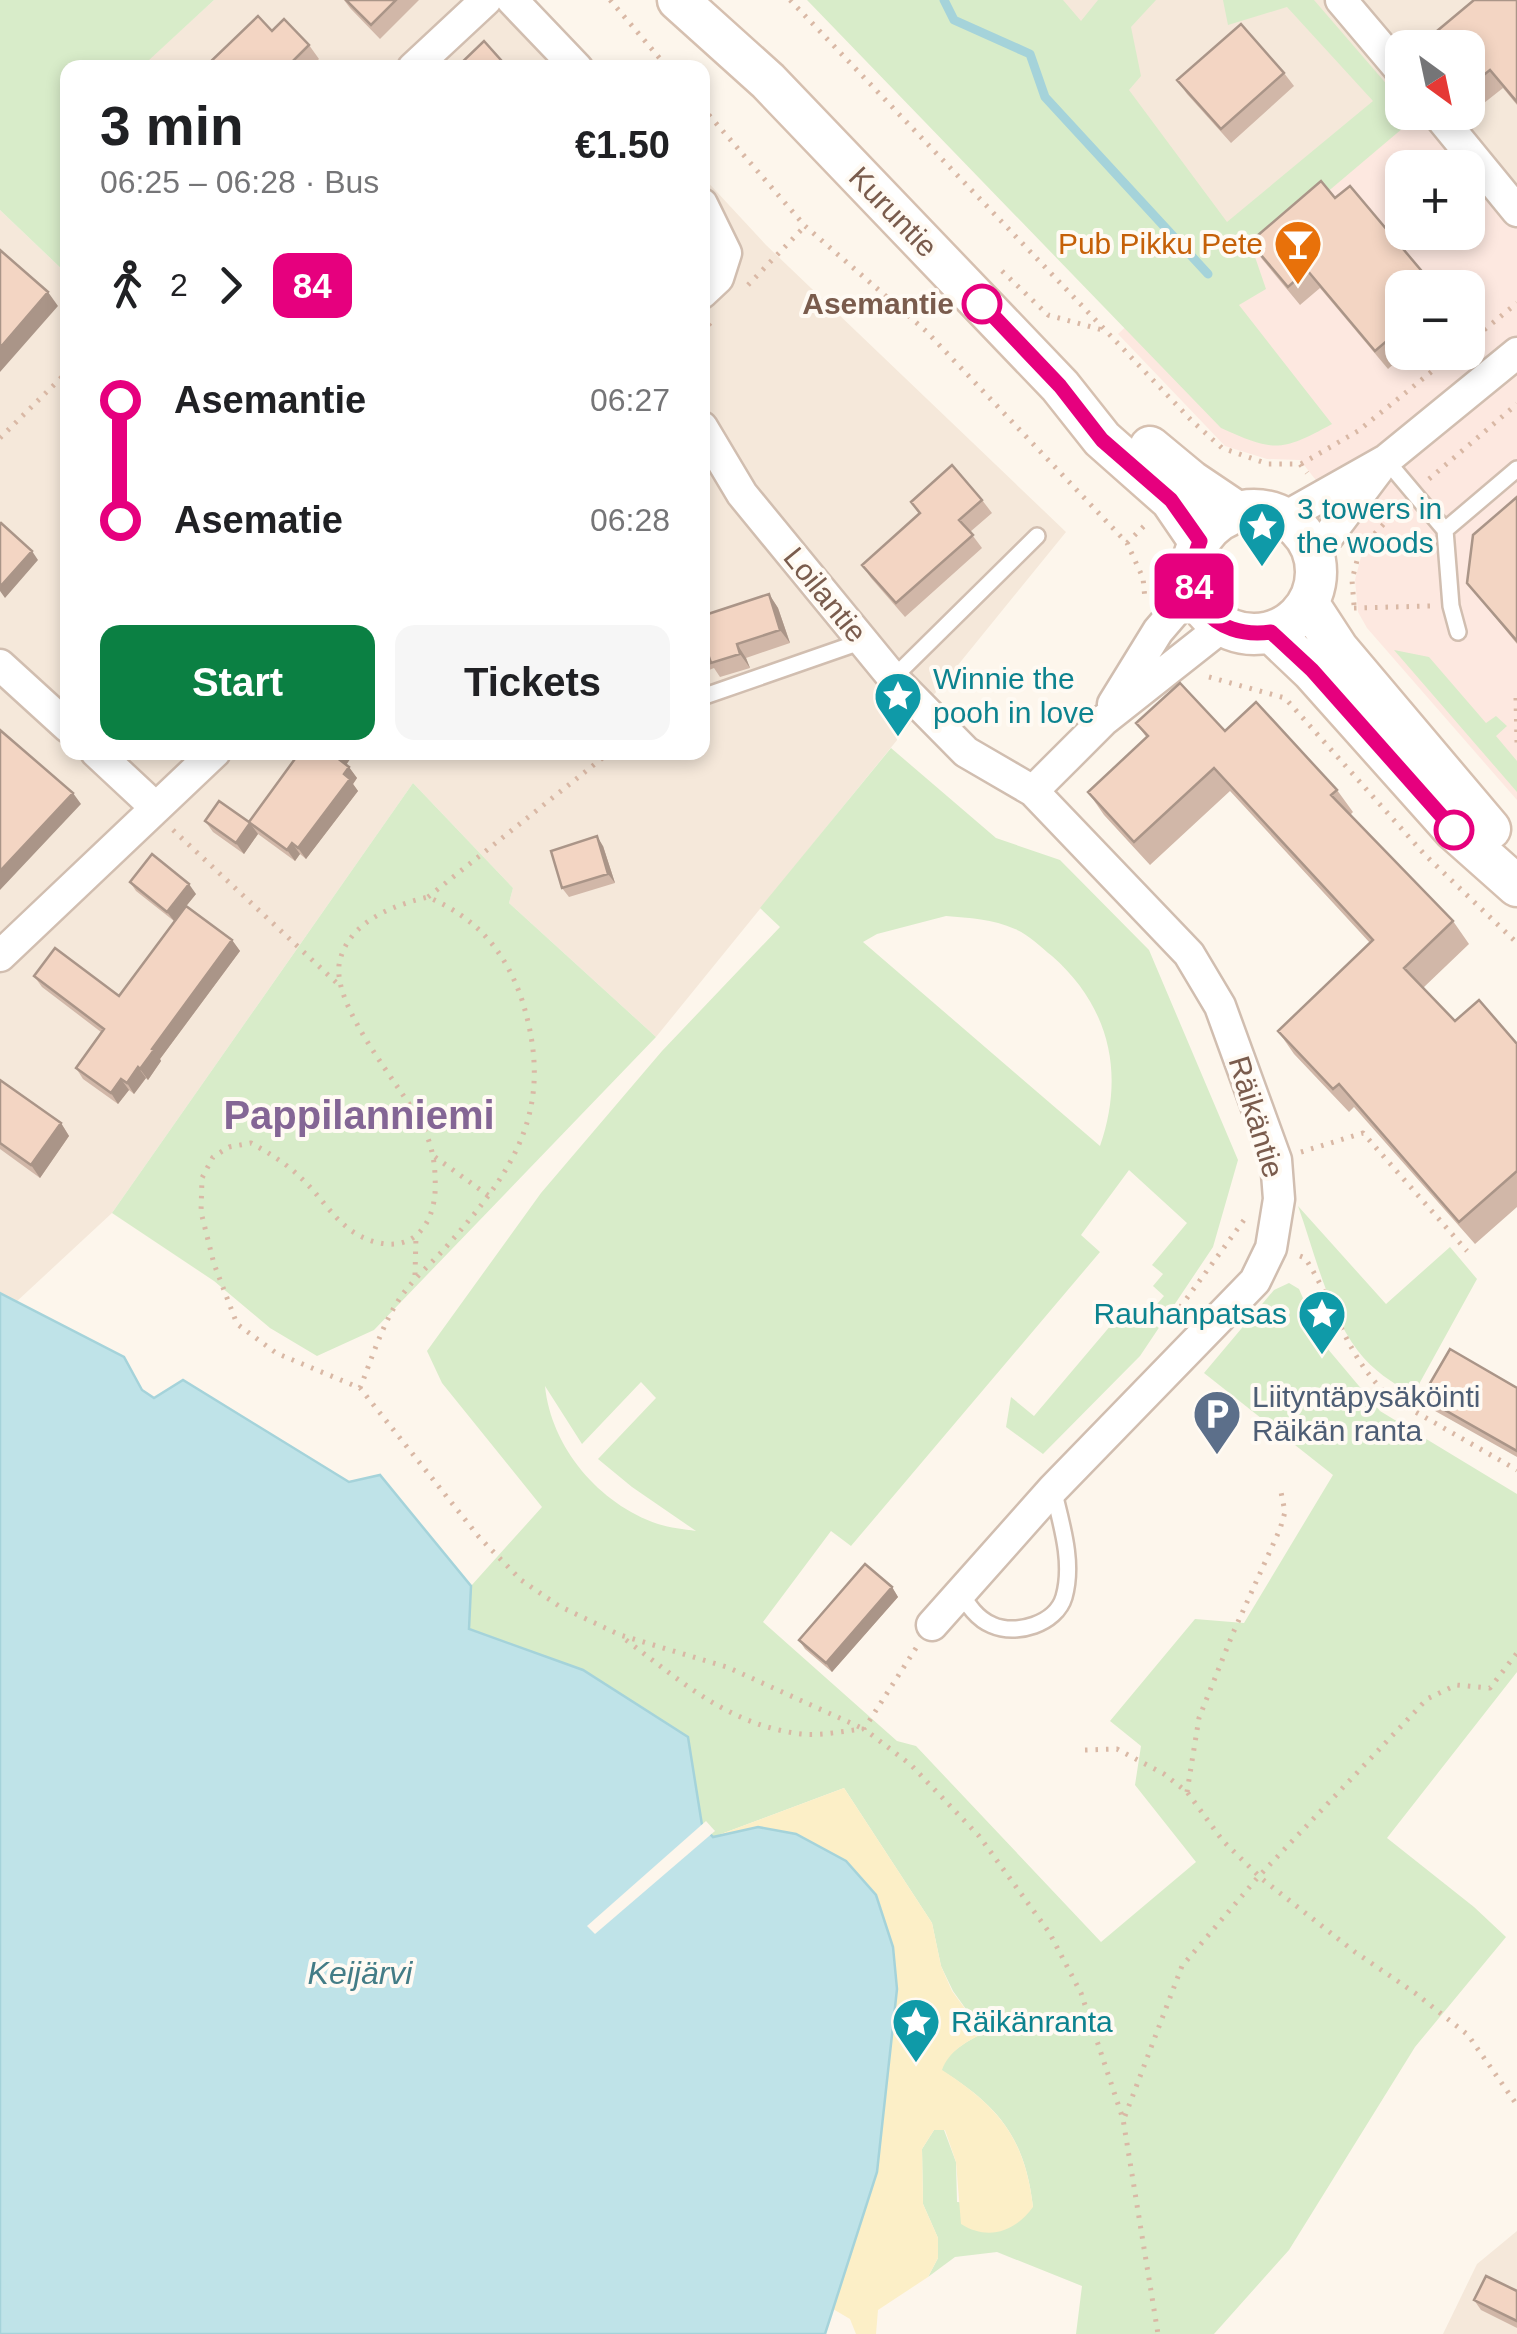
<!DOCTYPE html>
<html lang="en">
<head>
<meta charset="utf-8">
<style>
  :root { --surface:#fff; --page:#f6f6f6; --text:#202124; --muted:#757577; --accent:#0b8043 }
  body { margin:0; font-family:Arial,sans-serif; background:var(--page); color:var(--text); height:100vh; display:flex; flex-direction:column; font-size:38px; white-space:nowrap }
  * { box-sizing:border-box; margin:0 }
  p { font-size:32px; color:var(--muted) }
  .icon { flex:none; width:55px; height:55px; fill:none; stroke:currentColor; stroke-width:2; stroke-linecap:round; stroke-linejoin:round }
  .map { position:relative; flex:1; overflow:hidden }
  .details { position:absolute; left:60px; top:60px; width:650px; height:700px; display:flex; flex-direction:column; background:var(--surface); border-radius:20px; box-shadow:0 5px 15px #0003 }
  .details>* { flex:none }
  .badge { padding:0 20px; border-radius:15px; font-size:35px; line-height:65px }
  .needle { width:65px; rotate:147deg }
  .fabs { position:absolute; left:1385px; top:30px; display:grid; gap:20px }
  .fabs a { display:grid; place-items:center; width:100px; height:100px; border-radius:20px; background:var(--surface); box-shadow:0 5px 15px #0003; font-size:50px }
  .map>.badge { position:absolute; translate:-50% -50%; box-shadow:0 0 0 5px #fff }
  .legs { display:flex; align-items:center; gap:15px; height:110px; padding:0 40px; font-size:32px }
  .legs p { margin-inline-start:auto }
  .headline { display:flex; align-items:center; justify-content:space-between; height:170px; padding:0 40px }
  h1 { font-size:55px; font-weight:800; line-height:75px }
  .primary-button { display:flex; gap:20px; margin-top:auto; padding:20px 40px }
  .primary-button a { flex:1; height:115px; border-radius:20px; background:var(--accent); color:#fff; font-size:40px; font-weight:800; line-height:115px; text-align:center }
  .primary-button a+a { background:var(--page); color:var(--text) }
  ul { padding:0 40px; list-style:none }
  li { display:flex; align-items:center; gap:35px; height:120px; font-size:38px }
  li i { display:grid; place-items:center; width:15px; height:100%; margin:0 12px; background:currentColor }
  li i::after { content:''; width:25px; height:25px; margin:-12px; border:8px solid; border-radius:50%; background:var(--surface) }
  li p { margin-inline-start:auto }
  li:first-child i { background:linear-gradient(#0000 50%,currentColor 0) }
  li:last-child i { background:linear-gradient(currentColor 50%,#0000 0) }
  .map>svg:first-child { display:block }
  .residential { fill:#f5e8da }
  .commercial { fill:#fde8e0; fill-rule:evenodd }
  .green { fill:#d8ecc9; fill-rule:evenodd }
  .sand { fill:#fcefc7 }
  .water { fill:#bfe3e8; stroke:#a5d3da; stroke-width:2.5 }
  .pier { fill:#fdf6ec }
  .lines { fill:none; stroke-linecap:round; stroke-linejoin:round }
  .stream { stroke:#a5d3da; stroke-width:9 }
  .service-casing { stroke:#d1beb0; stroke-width:20 }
  .minor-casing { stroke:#d1beb0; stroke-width:35 }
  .secondary-casing { stroke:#d6c0b0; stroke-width:45 }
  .path { stroke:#d9b8a5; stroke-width:5; stroke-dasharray:2.5 8; stroke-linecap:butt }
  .service { stroke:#fff; stroke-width:15 }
  .minor { stroke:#fff; stroke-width:30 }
  .secondary { stroke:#fff; stroke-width:40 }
  .wall { fill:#d1b7a8 }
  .shaded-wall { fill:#aa9588 }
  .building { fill:#f3d5c3; stroke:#aa9588; stroke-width:2.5 }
  .line-1-casing { stroke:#fff; stroke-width:22 }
  .line-1 { stroke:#e6007e; stroke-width:15 }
  .stop-1-dot { fill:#fff; stroke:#e6007e; stroke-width:5 }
  .labels { text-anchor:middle; stroke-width:8; stroke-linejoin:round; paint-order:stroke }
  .street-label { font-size:30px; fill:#7a5c4d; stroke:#fffaf3 }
  .food-label { font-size:30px; fill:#c56008; stroke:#fffaf3; text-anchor:end }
  .stop-label { font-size:30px; font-weight:bold; fill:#7a5c4d; stroke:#fffaf3; text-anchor:end }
  .culture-label { font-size:30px; fill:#0d838f; stroke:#fffaf3; text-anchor:start }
  .service-label { font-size:30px; fill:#4e5e75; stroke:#fffaf3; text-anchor:start }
  .water-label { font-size:32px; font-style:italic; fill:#437c86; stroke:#fffaf3 }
  .district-label { font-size:40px; font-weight:bold; fill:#846695; stroke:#fffaf3 }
</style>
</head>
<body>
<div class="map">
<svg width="1517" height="2334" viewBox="0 0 1517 2334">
  <rect width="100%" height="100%" fill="#fdf6ec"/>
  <path class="residential" d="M 214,0 L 536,0 L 600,67 L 153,68 L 147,61 Z
    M 1051,0 L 1517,0 L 1517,211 L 1432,113 L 1468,112 L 1468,48 L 1402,48 L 1402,78 L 1222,236 Z
    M 703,177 L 766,245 L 1066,532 L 656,1037 L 509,903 L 513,888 L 413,783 L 112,1213 L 15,1303 L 0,1293 L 0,210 L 67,274 L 68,752 L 702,752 Z
    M 1517,2231 L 1517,2334 L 1443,2334 L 1477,2264 Z"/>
  <path class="commercial" d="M 1402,78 L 1402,112 L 1431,113 L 1517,216 L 1517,800 L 1367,628 L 1358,612 L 1355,580 L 1362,553 L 1349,522 L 1300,460 L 1267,459 L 1225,446 L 1118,334 L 1222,236 ZM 1402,168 L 1468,168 L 1468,232 L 1402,232 ZM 1402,288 L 1468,288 L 1468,352 L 1402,352 Z"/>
  <path class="green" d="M 0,0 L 214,0 L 148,61 L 153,67 L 68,68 L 67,274 L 0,210 Z
    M 807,0 L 1063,0 L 1081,21 L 1098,0 L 1156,0 L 1131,27 L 1141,76 L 1129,90 L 1227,222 L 1373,101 L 1287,7 L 1228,25 L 1223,0 L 1314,0 L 1402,102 L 1402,112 L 1412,113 L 1416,117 L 1254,254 L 1266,289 L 1239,305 L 1332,424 C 1281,452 1274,452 1221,428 Z
    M 1394,650 L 1429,657 L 1486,723 L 1496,716 L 1507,726 L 1496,736 L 1517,761 L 1517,792 Z
    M 891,748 L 996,838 L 1060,860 L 1149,950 L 1238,1160 L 1213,1247 L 1140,1356 L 1043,1454 L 1006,1427 L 1011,1397 L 1034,1416 L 1128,1305 L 1145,1318 L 1164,1296 L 1153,1286 L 1163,1274 L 1152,1265 L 1187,1223 L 1129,1170 L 1081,1235 L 1100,1252 L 851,1546 L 831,1531 L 763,1622 L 897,1741 L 916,1746 L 1101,1942 L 1196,1862 L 1135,1785 L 1141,1746 L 1110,1721 L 1195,1619 L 1244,1623 L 1333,1475 L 1204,1373 L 1274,1290 L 1289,1283 L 1299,1289 L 1322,1342 L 1380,1411 L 1517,1494 L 1517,1672 L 1387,1838 L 1474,1907 L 1506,1937 L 1415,2047 L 1289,2250 L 1214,2334 L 1076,2334 L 1082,2286 L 997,2252 L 955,2257 L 928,2277 L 938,2258 L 938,2238 L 923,2204 L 922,2149 L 934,2130 L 944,2130 L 956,2162 L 957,2202 L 1033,2207 C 1025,2138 999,2106 941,2070 C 948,2051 966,2042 983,2033 L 953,1991 L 941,1966 L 932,1923 L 844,1788 L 713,1837 L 702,1825 L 688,1737 L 583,1670 L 468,1629 L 471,1586 L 542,1507 L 442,1383 L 427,1351 L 541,1193 L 662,1051 L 780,927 L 760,908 ZM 946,916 C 969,918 993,919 1015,929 C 1028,934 1041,947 1052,956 C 1110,1007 1125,1074 1100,1146 L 863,942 L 877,934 ZM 641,1382 L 656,1398 L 598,1459 L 632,1487 L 696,1531 C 684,1529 670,1528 658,1524 C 599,1504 551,1447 545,1386 L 582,1444 Z
    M 413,783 L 513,888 L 509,903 L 656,1037 L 374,1330 L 317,1356 L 270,1328 L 214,1281 L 112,1213 Z
    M 1298,1206 L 1386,1304 L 1450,1247 L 1477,1279 L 1413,1395 C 1393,1383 1372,1370 1358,1351 C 1327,1310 1315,1253 1298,1206 Z"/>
  <path class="sand" d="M 844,1788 L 932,1923 L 941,1966 L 952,1991 L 983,2033 C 966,2042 949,2051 942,2070 C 999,2107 1025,2138 1033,2207 C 1015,2232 988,2241 961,2224 L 956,2162 L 945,2130 L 934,2130 L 922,2149 L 923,2204 L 938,2238 L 938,2258 L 928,2277 L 878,2310 L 876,2334 L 856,2334 L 850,2319 L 833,2309 L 877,2172 L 897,1989 L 893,1947 L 877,1895 L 846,1861 L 796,1834 L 713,1837 Z"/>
  <path class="water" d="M 0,1293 L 124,1357 L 142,1390 L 154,1398 L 183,1380 L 349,1482 L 380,1475 L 471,1586 L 469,1629 L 583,1670 L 688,1737 L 702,1825 L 713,1837 L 758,1827 L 796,1834 L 846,1861 L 876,1895 L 893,1947 L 897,1989 L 877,2172 L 825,2334 L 0,2334 Z"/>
  <path class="pier" d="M 706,1821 L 715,1831 L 595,1934 L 587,1926 Z"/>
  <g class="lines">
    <path class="stream" d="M 944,0 L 954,20 L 1030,54 L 1045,97 L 1208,274"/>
    <g class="service-casing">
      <path id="service" d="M 1386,460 L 1445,530
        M 1458,632 L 1451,606 L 1445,530 L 1517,469
        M 893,678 L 1037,536
        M 702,697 L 863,641
        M 960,1592 C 968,1605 977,1619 992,1625 C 1016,1636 1056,1624 1064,1597 C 1074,1562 1061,1523 1053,1489"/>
    </g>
    <g class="minor-casing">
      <path id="minor" d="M 512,0 L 577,68
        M 1341,0 L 1402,72
        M 413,68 L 486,0
        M 1436,112 L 1517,211
        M 702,204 L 726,253 L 718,278 L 702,293
        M 702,427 L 742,494 L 893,678 L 966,752 L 1033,791 L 1189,954 L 1220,1006 L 1276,1160 L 1279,1199 L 1271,1248 L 1255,1281 L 1053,1489 L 932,1625
        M 1285,517 L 1386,460 L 1517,353
        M 1314,555 L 1378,470
        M 0,665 L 68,727
        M 1113,704 L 1158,631 L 1194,589
        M 96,752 L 156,808
        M 1033,791 L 1104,720 L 1223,626
        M 0,956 L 215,752"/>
    </g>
    <g class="secondary-casing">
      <path id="secondary" d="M 678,0 L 768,81 L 1060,386 L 1102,439 L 1171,500 L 1199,541
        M 1150,447 L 1191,481 L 1237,512
        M1192 572a62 62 0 1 1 124 0a62 62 0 1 1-124 0Z
        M 1308,603 L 1338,649 L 1490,829
        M 1271,632 L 1312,671 L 1454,830 L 1517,886"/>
    </g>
    <path class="path" d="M 610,0 L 668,68
      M 790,0 L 1192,421 L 1222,448 L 1268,464 L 1300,464 L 1307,473
      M 702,107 L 805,226 L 926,331 L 1127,543 L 1143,578 L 1145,599
      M 1002,271 L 1048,315 L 1106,331
      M 748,285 L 805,226
      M 702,333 L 712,321
      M 1468,343 L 1517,303
      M 0,438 L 68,371
      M 1301,464 L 1358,431 L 1456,352
      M 1429,479 L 1517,404
      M 1127,543 L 1146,524
      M 1360,549 L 1399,508
      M 1354,605 L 1352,580 L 1360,549 L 1356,543
      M 1354,608 L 1431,606
      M 1209,677 L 1285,698 L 1425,855 L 1517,943
      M 1516,698 L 1517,743
      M 173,830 L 340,986
      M 428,897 L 610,752
      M 1301,1152 L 1363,1133 L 1467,1251
      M 435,1157 L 489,1196
      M 1300,1256 L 1305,1258 C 1336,1305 1347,1362 1393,1399 L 1517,1470
      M 415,1275 L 416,1236
      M 1168,1324 L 1244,1220
      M 360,1388 C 372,1358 382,1325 400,1298 C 413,1279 431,1264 446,1247 C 516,1168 556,1108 522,1000 C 505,950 476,918 428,897 C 394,905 350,921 340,960 C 328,1004 404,1089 423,1127 C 434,1149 436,1170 435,1194 C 433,1212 427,1229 411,1239 C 395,1248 376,1244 360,1236 C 334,1222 322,1197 301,1178 C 287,1164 269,1153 251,1143 L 229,1147 L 213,1157 L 202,1178 L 201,1212 L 214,1264 L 237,1324 L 276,1353 L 360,1388 L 479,1537 L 521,1580 L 559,1606 L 620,1635 L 727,1667 L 864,1729
      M 626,1640 C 682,1682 729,1725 801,1734 C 821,1736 843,1731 863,1729
      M 916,1648 L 864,1729 L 911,1765 L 979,1836 L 1049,1932 L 1081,1993 L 1123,2119 L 1158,2334
      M 1085,1750 L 1117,1749 L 1164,1774 L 1187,1792 L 1223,1841 L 1262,1879 L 1355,1952 L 1415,1993 L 1468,2035 L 1517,2105
      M 1187,1792 L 1199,1718 L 1233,1633 L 1280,1529 L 1285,1512 L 1281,1492
      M 1125,2116 L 1182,1966 L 1259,1876 L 1427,1699 L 1456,1685 L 1490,1688 L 1517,1653"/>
    <use href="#service" class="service"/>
    <use href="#minor" class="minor"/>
    <use href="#secondary" class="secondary"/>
  </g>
  <path class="wall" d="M 344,0 L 419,0 L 380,39 L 350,8 Z
    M 1517,0 L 1517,105 L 1503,88 L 1484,103 L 1468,83 L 1468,48 L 1439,48 L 1431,36 Z
    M 272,31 L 309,45 L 319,59 L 310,68 L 206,68 Z
    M 1284,73 L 1294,86 L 1231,143 L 1187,94 L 1177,80 Z
    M 1250,242 L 1402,288 L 1402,352 L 1407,352 L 1388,369 L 1320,288 L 1300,305 L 1262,259 Z
    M 1517,497 L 1517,644 L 1467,583 Z
    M 982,500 L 992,513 L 970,532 L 982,548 L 905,617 L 871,578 L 862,565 L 919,514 L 911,502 Z
    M 769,594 L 778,608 L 790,643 L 746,658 L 750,668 L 720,677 L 714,668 L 702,673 L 702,616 Z
    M 1136,723 L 1225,731 L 1337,790 L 1353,812 L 1350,815 L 1453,921 L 1469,944 L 1423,988 L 1455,1021 L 1517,1044 L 1517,1207 L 1475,1244 L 1354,1107 L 1349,1112 L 1294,1054 L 1278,1031 L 1370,943 L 1230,791 L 1150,865 L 1104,815 L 1088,792 L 1147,738 Z
    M 300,752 L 355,752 L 346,764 L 357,778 L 353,784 L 358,791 L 306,859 L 300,854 L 295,861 L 258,834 L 244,854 L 213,832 L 205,821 L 249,822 Z
    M 603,846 L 615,883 L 569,897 L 562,888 Z
    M 130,882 L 196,894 L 174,921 L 136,891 Z
    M 232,940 L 240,951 L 160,1059 L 161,1061 L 148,1080 L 146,1078 L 134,1094 L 129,1090 L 118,1104 L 83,1079 L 76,1068 L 101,1032 L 42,987 L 34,976 L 119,996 Z
    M 0,1080 L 61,1123 L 69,1136 L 40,1178 L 0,1149 Z
    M 1517,1388 L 1517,1457 L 1428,1407 L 1422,1397 Z
    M 892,1587 L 898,1597 L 832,1672 L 805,1649 L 799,1640 Z
    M 1517,2291 L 1517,2328 L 1481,2310 L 1474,2300 Z"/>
  <path class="shaded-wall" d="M 48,292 L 58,306 L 0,372 L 0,348 Z
    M 32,551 L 38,560 L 5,598 L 0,591 L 0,587 Z
    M 769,594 L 778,608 L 790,643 L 780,630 Z
    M 737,644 L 746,658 L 750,668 L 740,654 Z
    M 339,752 L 355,752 L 344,768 L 336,757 Z
    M 349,767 L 357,778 L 353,784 L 358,791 L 306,859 L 298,848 Z
    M 73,793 L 81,804 L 0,890 L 0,871 Z
    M 250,823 L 258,834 L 244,854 L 236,843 Z
    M 597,836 L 603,846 L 615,883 L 608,874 Z
    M 292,843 L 300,854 L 295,861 L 287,850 Z
    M 189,884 L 196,894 L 174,921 L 167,912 Z
    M 232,940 L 240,951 L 160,1059 L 161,1061 L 148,1080 L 140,1069 L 152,1049 Z
    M 138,1067 L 146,1078 L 134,1094 L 127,1083 Z
    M 121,1079 L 129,1090 L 118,1104 L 111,1093 Z
    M 61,1123 L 69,1136 L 40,1178 L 31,1165 Z
    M 892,1587 L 898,1597 L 832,1672 L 826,1663 Z"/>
  <path class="building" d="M 346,0 L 396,0 L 371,25 Z
    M 1474,0 L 1517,0 L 1517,102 L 1490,70 L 1471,85 L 1468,80 L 1468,48 L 1440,48 L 1431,36 Z
    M 258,16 L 272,31 L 284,19 L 309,45 L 286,68 L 207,68 L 206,66 Z
    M 1241,24 L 1284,73 L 1221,129 L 1177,80 Z
    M 484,41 L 508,68 L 456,68 Z
    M 1321,181 L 1335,198 L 1350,186 L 1436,288 L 1402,288 L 1402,328 L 1375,351 L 1307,270 L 1288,287 L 1250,242 Z
    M 0,250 L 48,292 L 0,348 Z
    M 952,465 L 982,500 L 959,520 L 973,535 L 896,603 L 862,565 L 920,513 L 911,502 Z
    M 1517,497 L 1517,641 L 1467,583 L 1473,535 Z
    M 1,523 L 32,551 L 0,587 L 0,524 Z
    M 769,594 L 780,630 L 737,644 L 740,654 L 711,663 L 708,654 L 702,656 L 702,616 Z
    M 1180,683 L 1225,731 L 1256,702 L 1337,790 L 1331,795 L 1453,921 L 1404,968 L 1455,1021 L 1479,1000 L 1517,1044 L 1517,1171 L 1459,1222 L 1339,1084 L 1333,1089 L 1278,1031 L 1373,940 L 1214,768 L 1134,842 L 1088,792 L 1148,736 L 1136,723 Z
    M 0,730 L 73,793 L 0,871 Z
    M 300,752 L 339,752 L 336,757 L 349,767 L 344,774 L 350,779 L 298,848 L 292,843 L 287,850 L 250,823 L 236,843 L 205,821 L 219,801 L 249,822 Z
    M 597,836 L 608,874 L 562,888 L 551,851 Z
    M 152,854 L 189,884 L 167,912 L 130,882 Z
    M 186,906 L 232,940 L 152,1049 L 154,1050 L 140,1069 L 138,1067 L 127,1083 L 121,1079 L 111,1093 L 76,1068 L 104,1029 L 34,976 L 55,948 L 119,996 Z
    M 0,1080 L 61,1123 L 31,1165 L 0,1143 Z
    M 1450,1349 L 1517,1388 L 1517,1451 L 1422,1397 Z
    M 865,1564 L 892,1587 L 826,1663 L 799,1640 Z
    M 1486,2276 L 1517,2291 L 1517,2321 L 1474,2300 Z"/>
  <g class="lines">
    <g class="line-1-casing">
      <path id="line-1" d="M 982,304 L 1060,386 L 1102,440 L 1171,500 L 1200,541 C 1178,596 1212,640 1271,632 L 1312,670 L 1454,830"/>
    </g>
    <use href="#line-1" class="line-1"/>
  </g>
  <defs>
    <g id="bar-pin" transform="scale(2.5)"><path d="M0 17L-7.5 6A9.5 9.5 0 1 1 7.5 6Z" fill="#e8710a" stroke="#fffaf3"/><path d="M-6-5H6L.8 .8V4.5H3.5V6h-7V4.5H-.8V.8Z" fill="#fff"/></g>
    <g id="sight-pin" transform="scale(2.5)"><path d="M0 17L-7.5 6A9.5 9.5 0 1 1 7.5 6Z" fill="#0f9aa8" stroke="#fffaf3"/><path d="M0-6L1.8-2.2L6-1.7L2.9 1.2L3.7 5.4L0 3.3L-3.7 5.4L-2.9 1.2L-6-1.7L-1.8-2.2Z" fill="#fff"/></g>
    <g id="parking-pin" transform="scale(2.5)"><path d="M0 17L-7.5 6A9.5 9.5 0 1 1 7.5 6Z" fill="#5c6f8a" stroke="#fffaf3"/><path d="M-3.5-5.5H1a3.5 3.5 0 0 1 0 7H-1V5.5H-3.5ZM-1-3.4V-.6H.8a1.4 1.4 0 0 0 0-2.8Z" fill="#fff"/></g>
  </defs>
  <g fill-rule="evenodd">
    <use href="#bar-pin" x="1298" y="244"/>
    <use href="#sight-pin" x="1262" y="526"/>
    <use href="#sight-pin" x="898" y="696"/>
    <use href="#sight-pin" x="1322" y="1314"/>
    <use href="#parking-pin" x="1217" y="1414"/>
    <use href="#sight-pin" x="916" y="2022"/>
  </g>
  <g class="stop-1-dot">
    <circle cx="982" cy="304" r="18"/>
    <circle cx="1454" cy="830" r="18"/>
  </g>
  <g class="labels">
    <g class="street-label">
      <text transform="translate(893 212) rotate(46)" y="10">Kuruntie</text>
      <text transform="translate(825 595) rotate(51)" y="10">Loilantie</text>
      <text transform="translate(1256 1117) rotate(73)" y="10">Räikäntie</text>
    </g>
    <g class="food-label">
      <text x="1263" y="254">Pub Pikku Pete</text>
    </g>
    <g class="stop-label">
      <text x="954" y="314">Asemantie</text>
    </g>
    <g class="culture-label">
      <text x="1297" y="519">3 towers in<tspan x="1297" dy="34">the woods</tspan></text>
      <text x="933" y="689">Winnie the<tspan x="933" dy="34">pooh in love</tspan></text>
      <text x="1287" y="1324" text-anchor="end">Rauhanpatsas</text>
      <text x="951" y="2032">Räikänranta</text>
    </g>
    <g class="service-label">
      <text x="1252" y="1407">Liityntäpysäköinti<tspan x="1252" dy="34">Räikän ranta</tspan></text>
    </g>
    <g class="water-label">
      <text x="360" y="1984">Keijärvi</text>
    </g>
    <g class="district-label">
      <text x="359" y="1129">Pappilanniemi</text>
    </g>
  </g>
</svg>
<div class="fabs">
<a><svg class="needle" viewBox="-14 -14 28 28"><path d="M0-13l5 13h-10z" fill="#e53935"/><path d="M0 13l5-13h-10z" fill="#757577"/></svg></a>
<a>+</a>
<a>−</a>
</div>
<b class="badge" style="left:1194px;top:586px;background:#e6007e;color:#fff">84</b>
<section class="details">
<div class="headline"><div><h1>3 min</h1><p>06:25 – 06:28 · Bus</p></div><b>€1.50</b></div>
<div class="legs"><svg class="icon" aria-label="walk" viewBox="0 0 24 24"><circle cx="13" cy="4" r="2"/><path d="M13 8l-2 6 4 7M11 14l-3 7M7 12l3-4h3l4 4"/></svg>2<svg class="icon" aria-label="forward" viewBox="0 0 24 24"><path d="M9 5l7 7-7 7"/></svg><b class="badge" style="background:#e6007e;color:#fff">84</b></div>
<ul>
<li><i style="color:#e6007e"></i><b>Asemantie</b><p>06:27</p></li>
<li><i style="color:#e6007e"></i><b>Asematie</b><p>06:28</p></li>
</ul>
<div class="primary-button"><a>Start</a><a>Tickets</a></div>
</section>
</div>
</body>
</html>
